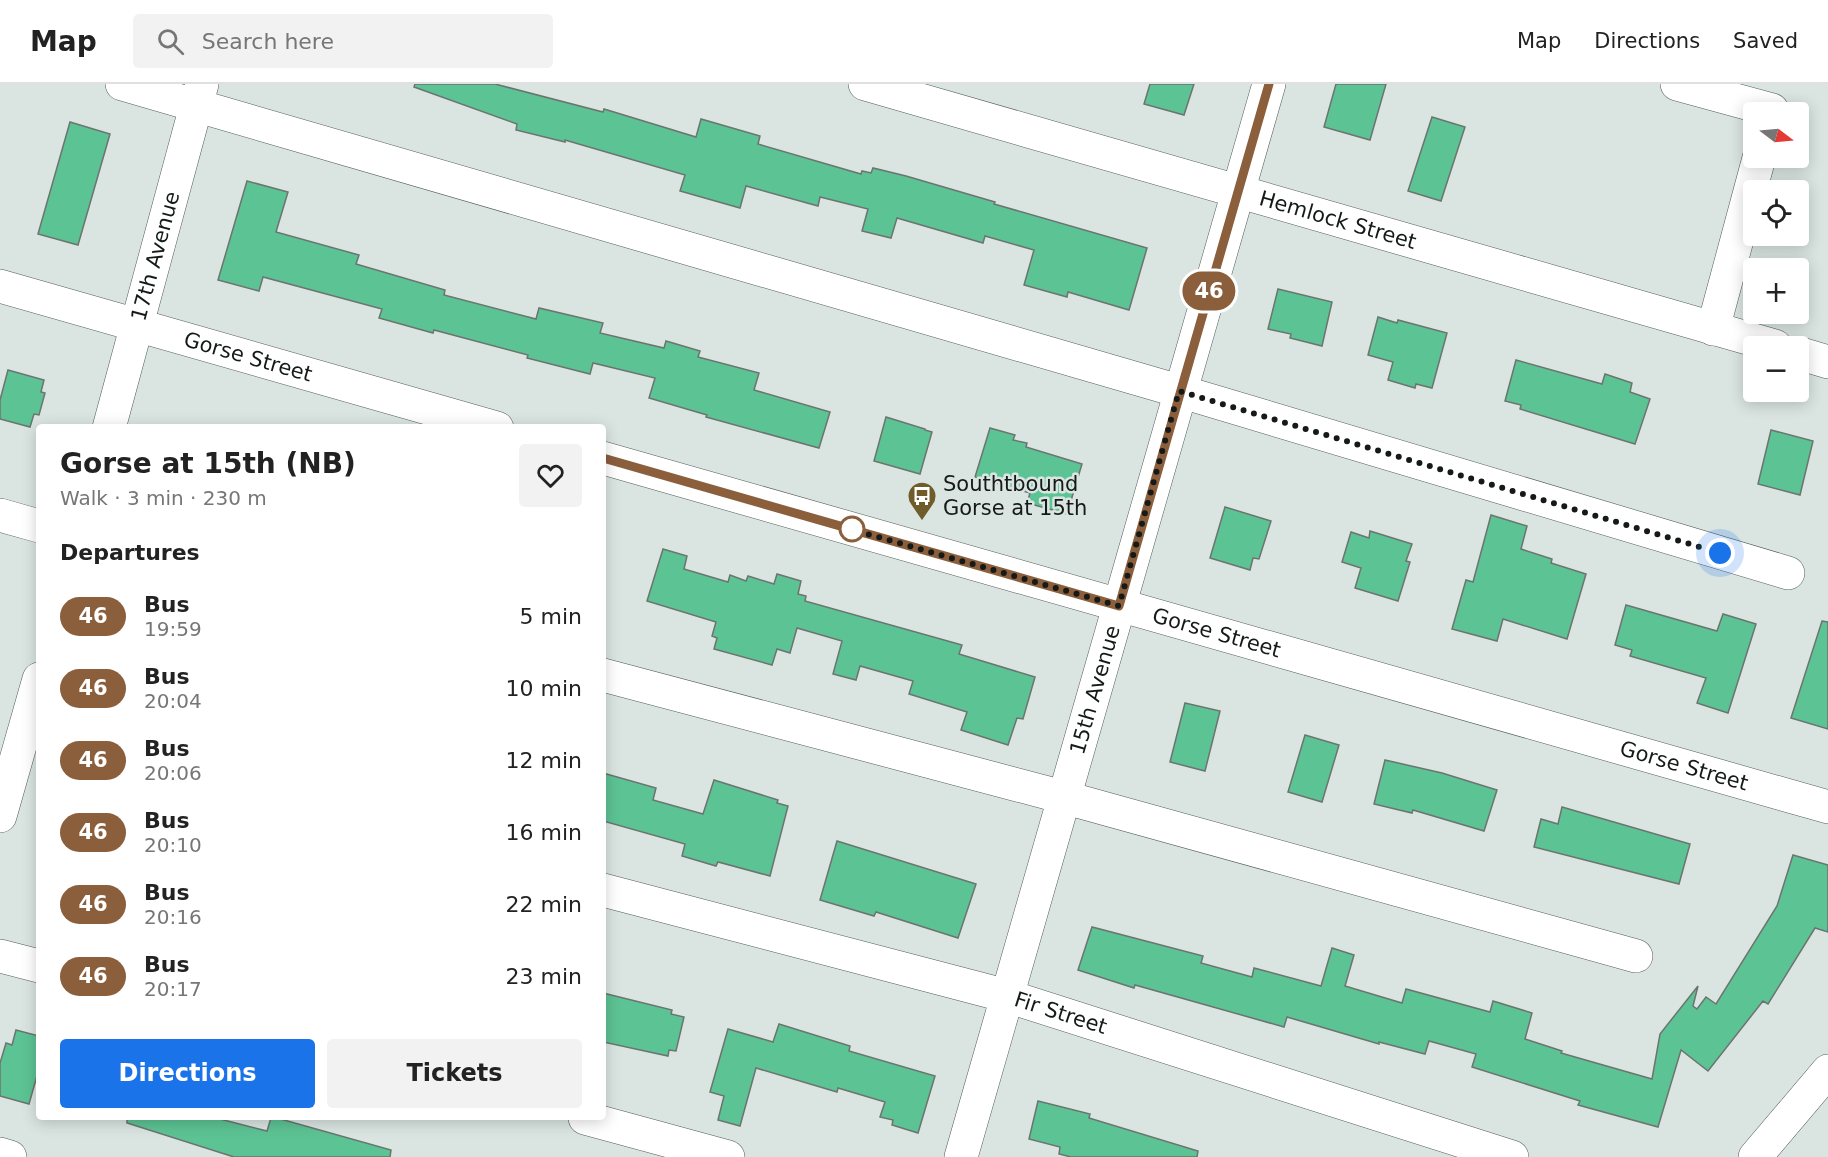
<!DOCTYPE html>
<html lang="en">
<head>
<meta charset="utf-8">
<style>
  :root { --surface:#fff; --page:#f2f2f2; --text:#222; --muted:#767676; --line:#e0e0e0; --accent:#1a73e8 }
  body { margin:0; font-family:"DejaVu Sans",sans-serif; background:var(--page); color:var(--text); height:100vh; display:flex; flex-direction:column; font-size:22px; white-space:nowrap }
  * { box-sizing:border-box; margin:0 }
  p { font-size:20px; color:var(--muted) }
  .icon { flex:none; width:33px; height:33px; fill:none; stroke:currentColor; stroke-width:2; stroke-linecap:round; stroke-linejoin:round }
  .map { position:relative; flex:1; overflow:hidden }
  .details { position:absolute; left:36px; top:340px; width:570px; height:696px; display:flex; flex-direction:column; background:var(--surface); border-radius:6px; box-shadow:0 3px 15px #0003 }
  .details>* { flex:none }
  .badge { padding:0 12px; border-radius:20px; font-size:21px; line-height:39px }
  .needle { width:39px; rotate:106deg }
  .tools { position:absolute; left:1743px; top:18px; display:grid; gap:12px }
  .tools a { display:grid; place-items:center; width:66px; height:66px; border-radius:6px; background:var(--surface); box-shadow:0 3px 15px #0003; font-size:30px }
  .you { position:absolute; width:30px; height:30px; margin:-15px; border:4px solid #fff; border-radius:50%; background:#1a73e8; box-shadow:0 0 0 9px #1a73e833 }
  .map>.badge { position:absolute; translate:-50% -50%; box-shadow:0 0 0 3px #fff }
  h2 { padding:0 24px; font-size:22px; line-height:54px }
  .round { display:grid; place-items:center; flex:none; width:63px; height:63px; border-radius:6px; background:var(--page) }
  .head { display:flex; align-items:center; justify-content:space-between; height:102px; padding:0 24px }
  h1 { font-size:28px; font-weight:700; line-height:45px }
  .action { display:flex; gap:12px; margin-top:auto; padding:12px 24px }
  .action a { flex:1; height:69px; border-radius:6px; background:var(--accent); color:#fff; font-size:24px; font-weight:700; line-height:69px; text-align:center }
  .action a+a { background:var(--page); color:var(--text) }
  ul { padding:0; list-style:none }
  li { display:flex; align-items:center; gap:18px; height:72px; padding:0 24px }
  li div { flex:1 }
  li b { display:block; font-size:22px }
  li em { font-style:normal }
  li .badge { min-width:66px; font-weight:700; text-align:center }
  header { display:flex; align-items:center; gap:36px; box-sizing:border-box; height:84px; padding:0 30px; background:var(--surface); border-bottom:2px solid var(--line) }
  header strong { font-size:28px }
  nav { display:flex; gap:33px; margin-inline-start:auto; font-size:21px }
  .search { width:420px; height:54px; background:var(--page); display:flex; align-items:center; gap:15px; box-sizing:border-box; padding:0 21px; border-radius:6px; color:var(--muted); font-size:22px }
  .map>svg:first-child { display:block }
  .building { fill:#5cc394; stroke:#6c746f; stroke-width:1.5 }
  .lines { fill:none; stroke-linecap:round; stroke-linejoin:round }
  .minor-casing { stroke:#535c5a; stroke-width:34 }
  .minor { stroke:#fff; stroke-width:33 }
  .line-casing { stroke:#fff; stroke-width:14 }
  .line { stroke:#8b5e3c; stroke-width:9 }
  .walk { stroke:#151918; stroke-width:6; stroke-dasharray:0 10.8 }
  .stop-dot { fill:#fff; stroke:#8b5e3c; stroke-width:3 }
  .labels { text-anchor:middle; stroke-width:5; stroke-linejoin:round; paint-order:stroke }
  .street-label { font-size:21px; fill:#151918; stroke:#dae5e2 }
  .poi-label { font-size:21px; fill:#151918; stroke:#dae5e2; text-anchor:start }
</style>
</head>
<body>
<header>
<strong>Map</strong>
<div class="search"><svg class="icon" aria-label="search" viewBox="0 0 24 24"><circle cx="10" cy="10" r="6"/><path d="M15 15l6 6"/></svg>Search here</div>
<nav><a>Map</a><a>Directions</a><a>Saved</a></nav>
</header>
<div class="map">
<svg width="1828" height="1073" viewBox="0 0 1828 1073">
  <rect width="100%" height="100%" fill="#dae5e2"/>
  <path class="building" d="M 415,0 L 495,0 L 603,28 L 604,25 L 696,53 L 701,35 L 760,52 L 758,60 L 861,90 L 862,87 L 871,89 L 873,84 L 906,92 L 995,118 L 994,120 L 1147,164 L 1129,226 L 1068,208 L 1067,213 L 1024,201 L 1034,166 L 985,152 L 983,159 L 897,134 L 891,154 L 862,147 L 868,125 L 820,113 L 818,122 L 746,102 L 740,124 L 680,107 L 685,91 L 565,56 L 565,58 L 516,46 L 517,40 L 414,3 Z
    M 1150,0 L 1194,0 L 1184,31 L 1144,20 Z
    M 1336,0 L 1386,0 L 1370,56 L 1324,43 Z
    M 1432,33 L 1465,43 L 1441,117 L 1408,107 Z
    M 70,38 L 110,50 L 78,161 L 38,150 Z
    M 247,97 L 288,108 L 276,148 L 359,171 L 356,180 L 445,206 L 444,211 L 536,235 L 539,224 L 603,239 L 600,249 L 664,264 L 666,257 L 700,267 L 698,273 L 759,289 L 754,306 L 830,328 L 819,364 L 706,333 L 707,331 L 649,314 L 655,294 L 593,279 L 590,290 L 527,274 L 528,271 L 434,246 L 433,249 L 379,234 L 382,225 L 263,193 L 259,207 L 218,196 Z
    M 1278,205 L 1332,218 L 1322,262 L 1290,254 L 1291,250 L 1268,245 Z
    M 1378,233 L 1397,239 L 1398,236 L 1447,249 L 1432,304 L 1416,300 L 1415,304 L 1388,296 L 1393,278 L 1368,271 Z
    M 1516,276 L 1602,300 L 1605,290 L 1632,299 L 1630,308 L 1650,315 L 1635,360 L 1520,325 L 1521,321 L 1505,317 Z
    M 8,286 L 44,296 L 41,308 L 45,309 L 39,331 L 34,330 L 30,343 L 0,335 L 0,316 Z
    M 886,333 L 925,345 L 925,346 L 932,348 L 920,390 L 874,377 Z
    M 990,344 L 1015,351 L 1013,356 L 1027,359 L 1026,363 L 1082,380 L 1067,430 L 1027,419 L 1030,409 L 975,393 Z
    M 1771,346 L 1813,357 L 1800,411 L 1758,400 Z
    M 1225,423 L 1271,437 L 1259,475 L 1253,474 L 1250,486 L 1210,474 Z
    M 1491,431 L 1527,442 L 1521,465 L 1552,475 L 1551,479 L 1586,490 L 1567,555 L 1503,535 L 1497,557 L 1452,545 L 1466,496 L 1473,498 Z
    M 1370,447 L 1412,460 L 1406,477 L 1410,478 L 1398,517 L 1355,504 L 1361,484 L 1342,478 L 1351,448 L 1369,454 Z
    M 663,465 L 687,472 L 684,485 L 728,498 L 730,491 L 746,497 L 748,492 L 774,500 L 777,490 L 801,497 L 798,510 L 806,512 L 805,517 L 962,561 L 959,570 L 1035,593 L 1023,635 L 1017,634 L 1008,661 L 961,646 L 967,628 L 909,610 L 913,597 L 860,582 L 856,596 L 833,590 L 842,557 L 797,544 L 790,569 L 777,565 L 772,581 L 714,565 L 717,554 L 712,552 L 716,538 L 647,517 Z
    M 1626,521 L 1717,547 L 1723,530 L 1756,540 L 1728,629 L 1697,619 L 1706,594 L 1630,572 L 1632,566 L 1615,561 Z
    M 1822,537 L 1828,538 L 1828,645 L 1791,634 Z
    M 1185,619 L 1220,627 L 1205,687 L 1170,678 Z
    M 1305,651 L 1339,661 L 1322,718 L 1288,708 Z
    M 1385,676 L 1442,689 L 1497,706 L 1484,747 L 1413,726 L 1412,729 L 1374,720 Z
    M 603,689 L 656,704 L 653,716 L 703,730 L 714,696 L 778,716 L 777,719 L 788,722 L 770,792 L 718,778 L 716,782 L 682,772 L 685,760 L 603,737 Z
    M 1562,723 L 1690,760 L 1679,800 L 1534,763 L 1541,735 L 1558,740 Z
    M 837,757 L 976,800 L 958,854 L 876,828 L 874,832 L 820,816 Z
    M 1793,771 L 1828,781 L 1828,848 L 1815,844 L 1768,920 L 1763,917 L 1708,987 L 1681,966 L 1658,1043 L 1578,1021 L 1580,1017 L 1472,983 L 1476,970 L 1429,957 L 1425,970 L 1379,958 L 1379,960 L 1287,933 L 1284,943 L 1135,901 L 1134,904 L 1078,886 L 1092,843 L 1203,872 L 1201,879 L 1252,893 L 1254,884 L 1321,902 L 1332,864 L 1354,871 L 1345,902 L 1402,919 L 1406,905 L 1490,928 L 1493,917 L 1532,929 L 1525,955 L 1562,967 L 1561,969 L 1652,995 L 1660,950 L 1698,902 L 1693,922 L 1697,925 L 1706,913 L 1716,920 L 1777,822 Z
    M 603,909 L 672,926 L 671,930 L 684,933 L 676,967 L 669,966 L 668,972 L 603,958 Z
    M 779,940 L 850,962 L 849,967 L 935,992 L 918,1049 L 892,1041 L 893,1036 L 880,1033 L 885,1018 L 838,1004 L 837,1008 L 756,984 L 740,1042 L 718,1036 L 724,1012 L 710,1008 L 728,945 L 773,958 Z
    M 16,946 L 39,952 L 39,985 L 29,1020 L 0,1012 L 0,979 L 6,959 L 12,961 Z
    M 1038,1017 L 1090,1030 L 1089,1034 L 1198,1067 L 1197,1073 L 1071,1073 L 1059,1070 L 1060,1063 L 1029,1055 Z
    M 127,1034 L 216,1034 L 267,1047 L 271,1034 L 277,1034 L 391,1066 L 390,1073 L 234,1073 L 127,1039 Z"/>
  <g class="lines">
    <g class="minor-casing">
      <g id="minor">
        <path d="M 122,0 L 1179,307 L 1788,489"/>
        <path id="s1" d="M 865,0 L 1775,262"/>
        <path d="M 1677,0 L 1772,26"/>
        <path id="s2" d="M 0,202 L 497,344"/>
        <path d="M 1713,245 L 1759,74"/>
        <path d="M 1798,269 L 1828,278"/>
        <path id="s3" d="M 109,344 L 202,0"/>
        <path id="s4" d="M 603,374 L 1828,723"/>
        <path d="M 0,431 L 39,442"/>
        <path d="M 603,591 L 1063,713 L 1636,872"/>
        <path d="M 0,732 L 39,595"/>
        <path id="s5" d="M 603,806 L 1007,912 L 1512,1073"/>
        <path d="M 0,872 L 39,882"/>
        <path d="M 585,1034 L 728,1073"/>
        <path d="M 0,1070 L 10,1073"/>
        <path id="s6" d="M 961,1073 L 1269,0"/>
        <path d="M 1755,1073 L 1828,987"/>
      </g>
    </g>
    <use href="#minor" class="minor"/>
  </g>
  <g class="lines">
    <g class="line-casing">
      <path id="line" d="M 603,374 L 1119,522 L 1269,0"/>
    </g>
    <use href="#line" class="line"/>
    <path class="walk" d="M 852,445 L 850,445 L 1119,522 L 1179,307 L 1720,469"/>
  </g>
  <defs>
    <g id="bus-pin" transform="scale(1.5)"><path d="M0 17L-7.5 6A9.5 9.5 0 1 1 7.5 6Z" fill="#705b2a" stroke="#dae5e2"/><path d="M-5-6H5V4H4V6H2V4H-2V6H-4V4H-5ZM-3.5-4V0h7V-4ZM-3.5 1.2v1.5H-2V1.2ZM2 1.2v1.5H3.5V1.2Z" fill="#fff"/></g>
  </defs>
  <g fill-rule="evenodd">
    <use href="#bus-pin" x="922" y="412"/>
  </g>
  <circle class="stop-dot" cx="852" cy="445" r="12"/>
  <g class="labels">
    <g class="street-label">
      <text dy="7" stroke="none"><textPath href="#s1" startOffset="492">Hemlock Street</textPath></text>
      <text dy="7" stroke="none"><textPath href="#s3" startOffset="178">17th Avenue</textPath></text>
      <text dy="7" stroke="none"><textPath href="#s2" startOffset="258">Gorse Street</textPath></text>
      <text dy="7" stroke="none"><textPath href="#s4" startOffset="638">Gorse Street</textPath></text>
      <text dy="7" stroke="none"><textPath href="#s6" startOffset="486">15th Avenue</textPath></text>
      <text dy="7" stroke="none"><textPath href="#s4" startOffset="1124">Gorse Street</textPath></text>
      <text dy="7" stroke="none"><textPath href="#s5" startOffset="474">Fir Street</textPath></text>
    </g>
    <g class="poi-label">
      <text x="943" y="407">Southtbound<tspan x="943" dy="24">Gorse at 15th</tspan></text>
    </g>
  </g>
</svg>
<div class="tools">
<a><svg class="needle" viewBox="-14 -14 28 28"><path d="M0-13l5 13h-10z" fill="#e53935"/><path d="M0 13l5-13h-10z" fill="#767676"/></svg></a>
<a><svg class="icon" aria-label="locate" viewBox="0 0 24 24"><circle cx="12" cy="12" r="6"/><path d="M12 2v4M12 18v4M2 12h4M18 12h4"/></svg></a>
<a>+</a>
<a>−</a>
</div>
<div class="you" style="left:1720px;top:469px"></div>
<b class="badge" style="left:1209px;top:207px;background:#8b5e3c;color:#fff">46</b>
<section class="details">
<div class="head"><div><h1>Gorse at 15th (NB)</h1><p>Walk · 3 min · 230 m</p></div><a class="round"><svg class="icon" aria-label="heart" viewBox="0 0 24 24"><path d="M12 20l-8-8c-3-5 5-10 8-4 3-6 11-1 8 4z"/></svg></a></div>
<h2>Departures</h2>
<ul>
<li><span class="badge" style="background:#8b5e3c;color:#fff">46</span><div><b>Bus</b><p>19:59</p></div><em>5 min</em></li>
<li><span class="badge" style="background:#8b5e3c;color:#fff">46</span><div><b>Bus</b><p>20:04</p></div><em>10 min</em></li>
<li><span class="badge" style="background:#8b5e3c;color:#fff">46</span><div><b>Bus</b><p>20:06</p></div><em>12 min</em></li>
<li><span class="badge" style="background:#8b5e3c;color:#fff">46</span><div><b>Bus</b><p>20:10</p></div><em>16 min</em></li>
<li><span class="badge" style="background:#8b5e3c;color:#fff">46</span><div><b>Bus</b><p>20:16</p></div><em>22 min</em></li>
<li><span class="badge" style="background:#8b5e3c;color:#fff">46</span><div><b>Bus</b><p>20:17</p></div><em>23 min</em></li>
</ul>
<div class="action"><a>Directions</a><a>Tickets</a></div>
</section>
</div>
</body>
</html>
